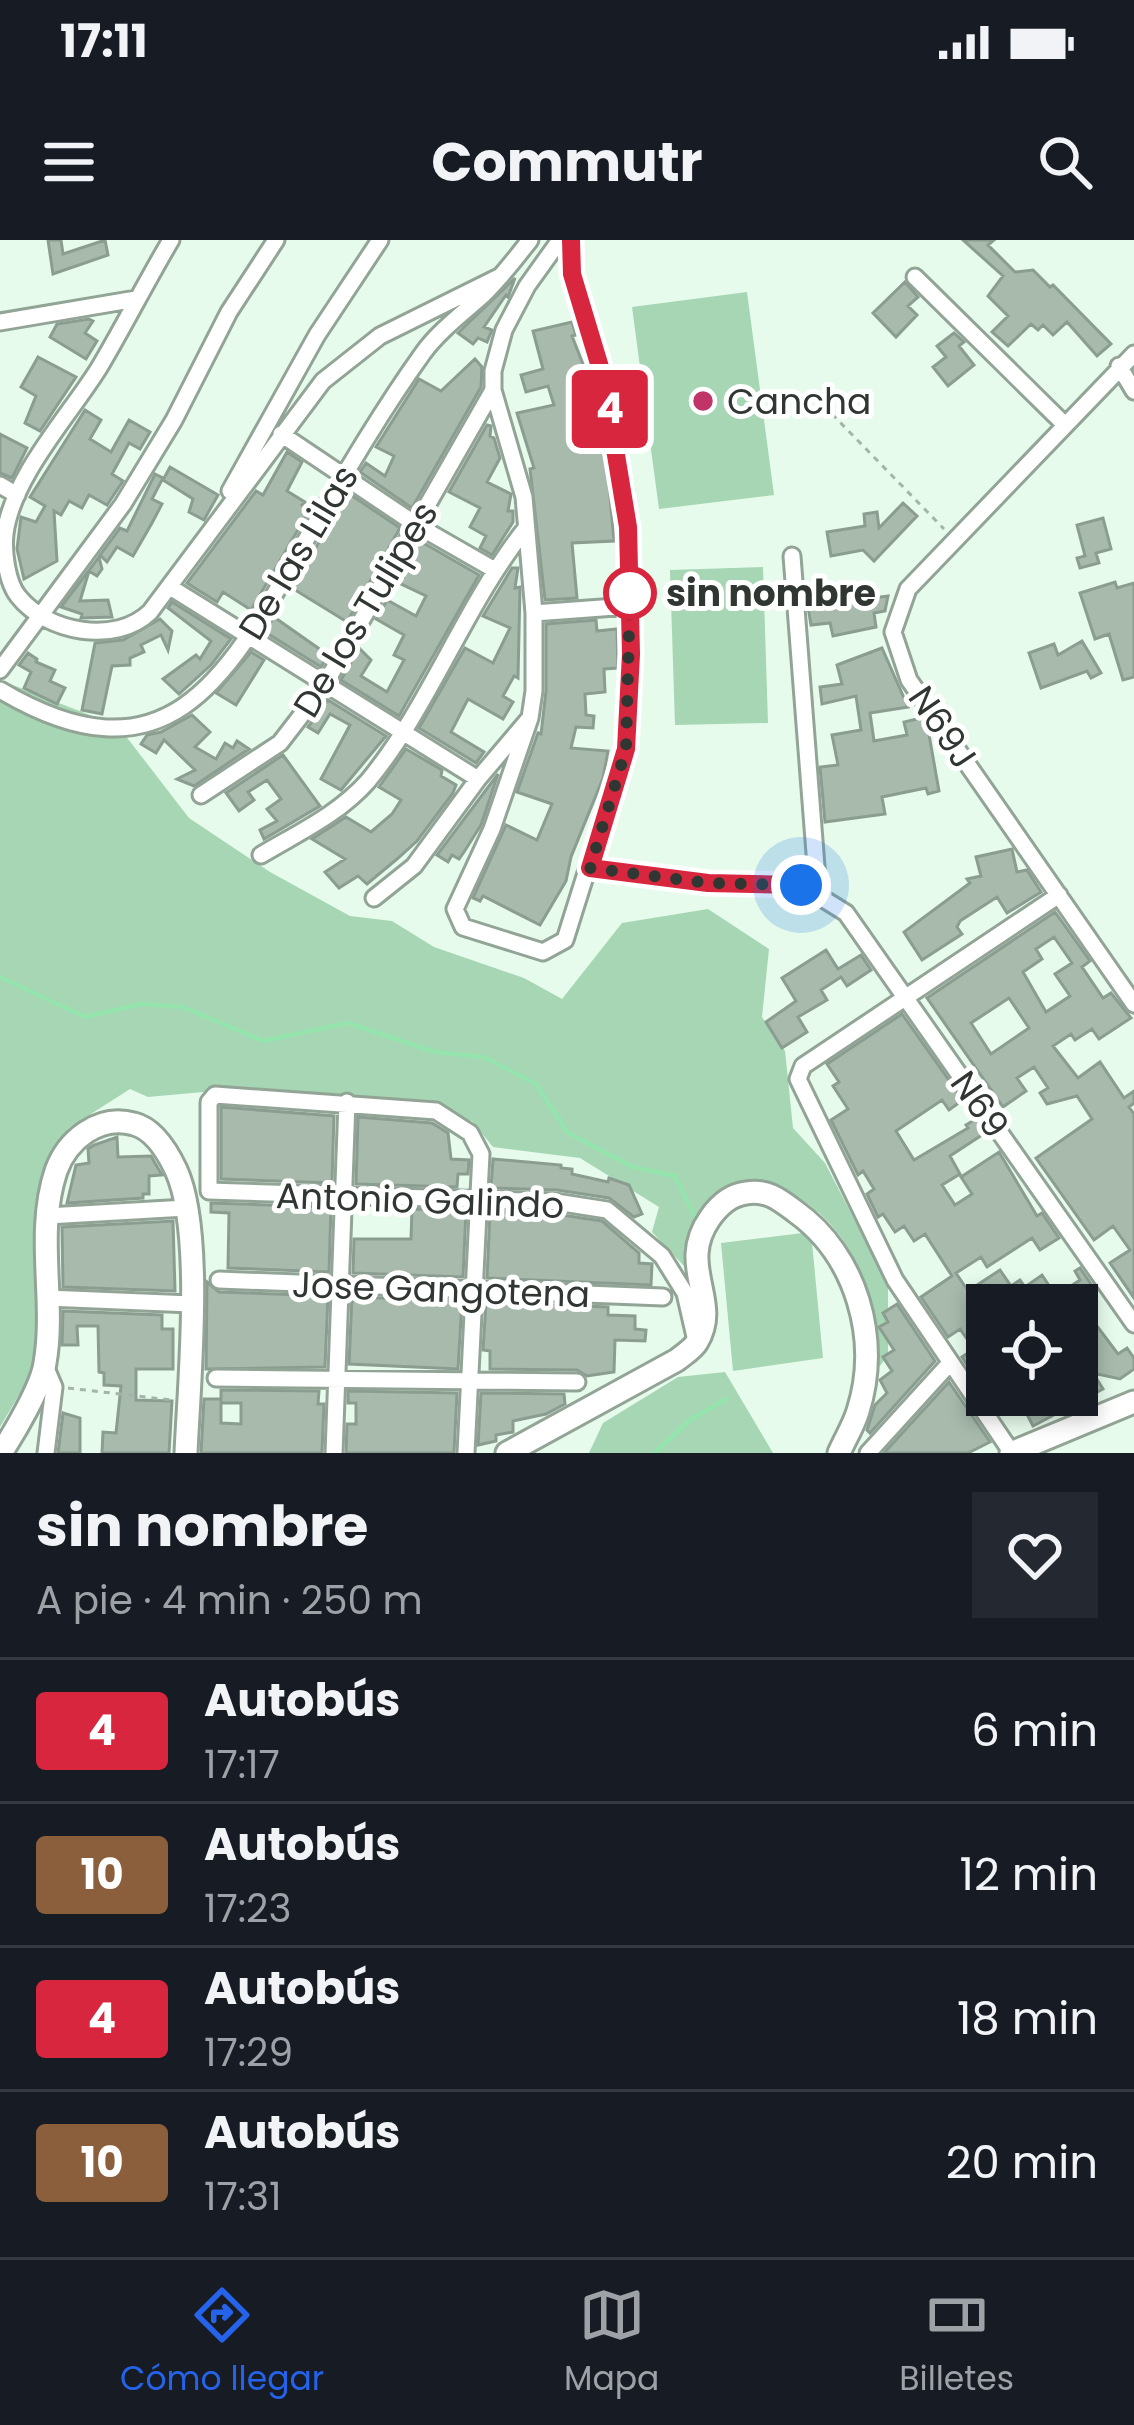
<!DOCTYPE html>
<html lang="es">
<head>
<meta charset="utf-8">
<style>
  :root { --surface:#171b24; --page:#242831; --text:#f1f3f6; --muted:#9ea1a6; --line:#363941; --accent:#2563eb }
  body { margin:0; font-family:Poppins,sans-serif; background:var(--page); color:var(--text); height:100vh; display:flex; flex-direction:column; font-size:45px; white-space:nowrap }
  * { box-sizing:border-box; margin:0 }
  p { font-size:39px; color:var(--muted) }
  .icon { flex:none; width:66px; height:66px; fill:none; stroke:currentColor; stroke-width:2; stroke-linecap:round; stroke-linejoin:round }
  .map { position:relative; height:1213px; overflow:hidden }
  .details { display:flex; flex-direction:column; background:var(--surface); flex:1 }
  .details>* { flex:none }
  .badge { padding:0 24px; border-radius:9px; font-size:42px; line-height:78px }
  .fabs { position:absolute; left:966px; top:1044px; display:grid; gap:24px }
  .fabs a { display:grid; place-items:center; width:132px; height:132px; border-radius:0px; background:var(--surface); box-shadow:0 6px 18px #0003; font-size:60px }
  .you { position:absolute; width:60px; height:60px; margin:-30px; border:9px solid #fff; border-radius:50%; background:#1a73e8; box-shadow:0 0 0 18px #1a73e833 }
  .map>.badge { position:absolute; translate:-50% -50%; box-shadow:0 0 0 6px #fff }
  .round { display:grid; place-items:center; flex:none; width:126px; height:126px; border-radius:0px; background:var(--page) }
  .head { display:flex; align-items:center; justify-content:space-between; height:204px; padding:0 36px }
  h1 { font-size:57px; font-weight:700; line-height:90px }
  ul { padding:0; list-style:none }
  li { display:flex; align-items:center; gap:36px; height:144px; padding:0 36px; border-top:3px solid var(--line) }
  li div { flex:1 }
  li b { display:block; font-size:45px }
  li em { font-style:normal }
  li .badge { min-width:132px; font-weight:700; text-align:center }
  .status { display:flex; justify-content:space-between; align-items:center; height:84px; padding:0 60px; background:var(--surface); direction:ltr }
  .status svg { height:33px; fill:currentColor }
  header { display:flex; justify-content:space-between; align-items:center; height:156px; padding:0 36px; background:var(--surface); font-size:54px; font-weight:700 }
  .tab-bar { display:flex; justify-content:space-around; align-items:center; height:168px; border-top:3px solid var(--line); background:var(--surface); font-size:33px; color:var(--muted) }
  .tab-bar a { display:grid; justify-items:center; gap:6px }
  .tab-bar .active { color:var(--accent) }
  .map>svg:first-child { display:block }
  .green { fill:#a6d6b3 }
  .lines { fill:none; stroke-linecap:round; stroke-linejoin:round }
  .stream { stroke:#95e4ae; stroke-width:4.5 }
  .building { fill:#a7baac; stroke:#8b9d90; stroke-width:3; fill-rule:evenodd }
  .street-casing { stroke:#92a496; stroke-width:21 }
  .secondary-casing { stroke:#92a496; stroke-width:27 }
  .path { stroke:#a5b4a9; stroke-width:3; stroke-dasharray:6 6; stroke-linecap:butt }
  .street { stroke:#fff; stroke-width:15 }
  .secondary { stroke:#fff; stroke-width:21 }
  .line-casing { stroke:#fff; stroke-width:27 }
  .line { stroke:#d7263d; stroke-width:18 }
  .walk { stroke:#303732; stroke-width:12; stroke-dasharray:0 21.6 }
  .poi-dot { fill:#c13467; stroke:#fff; stroke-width:4.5 }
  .stop-dot { fill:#fff; stroke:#d7263d; stroke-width:6 }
  .labels { text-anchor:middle; stroke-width:10; stroke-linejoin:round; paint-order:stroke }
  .poi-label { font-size:36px; fill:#303732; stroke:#fff; text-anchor:start }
  .street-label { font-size:36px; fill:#303732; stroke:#fff }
  .stop-label { font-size:36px; font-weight:bold; fill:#303732; stroke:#fff; text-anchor:start }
</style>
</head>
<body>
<div class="status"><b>17:11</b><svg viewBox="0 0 49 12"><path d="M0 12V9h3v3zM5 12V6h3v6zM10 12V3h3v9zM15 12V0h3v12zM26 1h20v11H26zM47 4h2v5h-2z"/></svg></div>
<header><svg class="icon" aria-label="menu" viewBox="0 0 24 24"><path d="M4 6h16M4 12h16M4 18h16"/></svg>Commutr<svg class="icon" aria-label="search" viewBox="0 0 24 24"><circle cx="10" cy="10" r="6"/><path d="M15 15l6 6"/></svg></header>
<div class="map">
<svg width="1134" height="1213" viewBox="0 0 1134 1213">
  <rect width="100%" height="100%" fill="#e7fbec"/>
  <path class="green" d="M 747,52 L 774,255 L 659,269 L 632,67 Z
    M 763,327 L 768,483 L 675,485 L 670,330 Z
    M 0,440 L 118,486 L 189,578 L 270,632 L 350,676 L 392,681 L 434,707 L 524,738 L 562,759 L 622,683 L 708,669 L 769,709 L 762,777 L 785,811 L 793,888 L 825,923 L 888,1044 L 888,1116 L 874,1133 C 874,1084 869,1032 837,992 C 781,922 691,926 685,1027 L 652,992 L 659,967 L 580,918 L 493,907 L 472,881 L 431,871 L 214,851 L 148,857 L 130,849 L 69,888 L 37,971 L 36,1126 L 0,1187 Z
    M 811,992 L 823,1118 L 733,1131 L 721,1003 Z
    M 725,1132 L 773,1213 L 589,1213 L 603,1183 L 678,1137 Z"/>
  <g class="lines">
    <path class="stream" d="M 0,737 L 85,777 L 141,764 L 183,767 L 263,801 L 348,783 L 435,812 L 484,817 L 536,844 L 568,893 L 633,927 L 675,936 L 695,977
      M 655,1213 L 690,1180 L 726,1159"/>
  </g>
  <path class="building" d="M 48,0 L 61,0 L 63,14 L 105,0 L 108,15 L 53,34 Z
    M 963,0 L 994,0 L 988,5 L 1015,32 L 1033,30 L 1050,47 L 1053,45 L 1111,104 L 1097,116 L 1067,82 L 1053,95 L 1043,85 L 1038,90 L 1031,84 L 1008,106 L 992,92 L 1008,76 L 988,56 L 1003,36 Z
    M 515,38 L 508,57 L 506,55 L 484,87 L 492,90 L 487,102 L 478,98 L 473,104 L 458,93 Z
    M 905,42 L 918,57 L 908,66 L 917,75 L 896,97 L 873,73 Z
    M 89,79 L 93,81 L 85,93 L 97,101 L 86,119 L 50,97 L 57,84 Z
    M 572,82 L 576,95 L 572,96 L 586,132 L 593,180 L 598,179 L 607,223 L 614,301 L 572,303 L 577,358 L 545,360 L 530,229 L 534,228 L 517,173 L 554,165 L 548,146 L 526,152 L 521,135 L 543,129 L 533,91 Z
    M 954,93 L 964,102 L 959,106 L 974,125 L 948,146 L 933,127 L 946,117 L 937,106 Z
    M 38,117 L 76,137 L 40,191 L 25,183 L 36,156 L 21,147 Z
    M 475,119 L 482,127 L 481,147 L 412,268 L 360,232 L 366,223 L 385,236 L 394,216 L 376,207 L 419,139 L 441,151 Z
    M 85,170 L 101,180 L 90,199 L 111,212 L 129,180 L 150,192 L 140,209 L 129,203 L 112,234 L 123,241 L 107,265 L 89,255 L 82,268 L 69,261 L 61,275 L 54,271 L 57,321 L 24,339 L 17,309 L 21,277 L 36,282 L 45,266 L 30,257 Z
    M 487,185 L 491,186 L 490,196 L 494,198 L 500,218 L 487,242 L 511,254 L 508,271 L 513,271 L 513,282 L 492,315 L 480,308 L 486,296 L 470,287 L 480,268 L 449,252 Z
    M 0,194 L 27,208 L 12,238 L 0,233 Z
    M 287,212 L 302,222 L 287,251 L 305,262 L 302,265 L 309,271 L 251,370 L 223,352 L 217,362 L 187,343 L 256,251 L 263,255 Z
    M 170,227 L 218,255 L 204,280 L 189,272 L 193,259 L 163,240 Z
    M 155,234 L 163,238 L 152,259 L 162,264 L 152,283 L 133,316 L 117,307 L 107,322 L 100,315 L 120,288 L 127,291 Z
    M 348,253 L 400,288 L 347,382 L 292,348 Z
    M 903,263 L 917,276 L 874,321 L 863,310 L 831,316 L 827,292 L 865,286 L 864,274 L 877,272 L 879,288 Z
    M 1103,278 L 1111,309 L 1096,313 L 1099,323 L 1080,328 L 1077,318 L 1085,316 L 1077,285 Z
    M 420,301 L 479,335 L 399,476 L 341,440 L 359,408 L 371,420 L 361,436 L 387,452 L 404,420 L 394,415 L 404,395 L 376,379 L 387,360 L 416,376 L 426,356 L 397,342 Z
    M 99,317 L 102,329 L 97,336 L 89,331 L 80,361 L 108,360 L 112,377 L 81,378 L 82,374 L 61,367 Z
    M 512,328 L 518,328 L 515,348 L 520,347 L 518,438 L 514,436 L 503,456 L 513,462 L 503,479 L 468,459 L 451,492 L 484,512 L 476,523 L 419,488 L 465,408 L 493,423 L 510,388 L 483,376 Z
    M 1115,342 L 1117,348 L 1134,343 L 1134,437 L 1123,440 L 1109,394 L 1095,399 L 1080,353 Z
    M 888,356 L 885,371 L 874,373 L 876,387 L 833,396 L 830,383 L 811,385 L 808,367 Z
    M 172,362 L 231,399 L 211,425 L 179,454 L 163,439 L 196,415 L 200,419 L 211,401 L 168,368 Z
    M 274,377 L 328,415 L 321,427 L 265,392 Z
    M 160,379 L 172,391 L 168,410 L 161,395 L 141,405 L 144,412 L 130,418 L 130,425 L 112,426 L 102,474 L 82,470 L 95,403 L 123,400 Z
    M 596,380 L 597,391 L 617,389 L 618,428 L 604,429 L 605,452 L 585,454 L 586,475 L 594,476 L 593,488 L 576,487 L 571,508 L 608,511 L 603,538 L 571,617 L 566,641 L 540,685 L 483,656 L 480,661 L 473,658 L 506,585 L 537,600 L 552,564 L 517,552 L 538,493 L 541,494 L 546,451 L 546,384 Z
    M 1082,401 L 1101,433 L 1091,438 L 1087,431 L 1041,448 L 1029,413 L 1054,404 L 1058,415 Z
    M 882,408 L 908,467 L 870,473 L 874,501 L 907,495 L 904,482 L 921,478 L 928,489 L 939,551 L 928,554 L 926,548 L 882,557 L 885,574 L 825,582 L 820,527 L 838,525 L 832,495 L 861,490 L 856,456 L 822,464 L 820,447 L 842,444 L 837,425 Z
    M 251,412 L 264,420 L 236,465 L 216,453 Z
    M 28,413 L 37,419 L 36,422 L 55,430 L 50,441 L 65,448 L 57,464 L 24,448 L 31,432 L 19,425 Z
    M 328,460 L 386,496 L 341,550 L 321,539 L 350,485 L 330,474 L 318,493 L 308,487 Z
    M 192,475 L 210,492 L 195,507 L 216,519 L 225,503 L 233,508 L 237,501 L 249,509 L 194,546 L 177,539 L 195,530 L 164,500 L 156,513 L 141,504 L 147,495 L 161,492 Z
    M 406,509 L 442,530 L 441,536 L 456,545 L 453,553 L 417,601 L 397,619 L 367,644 L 358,636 L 339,648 L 325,632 L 345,619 L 312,599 L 346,577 L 371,592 L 392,574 L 401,560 L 379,547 Z
    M 283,515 L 320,566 L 264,599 L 260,590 L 277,581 L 267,569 L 281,559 L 267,540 L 248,552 L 254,560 L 239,571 L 226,553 Z
    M 498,534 L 481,585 L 464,612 L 459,619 L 452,615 L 448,622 L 437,615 Z
    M 1012,609 L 1017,632 L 1027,630 L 1041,652 L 1007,673 L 997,657 L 960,681 L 957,687 L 962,694 L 922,720 L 904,692 L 970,643 L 967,639 L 981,636 L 976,617 Z
    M 1055,672 L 1090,721 L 1082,727 L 1103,758 L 1111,753 L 1131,778 L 1099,799 L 1092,789 L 1075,800 L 1071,794 L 1053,806 L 1078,838 L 1100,822 L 1124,858 L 1134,851 L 1134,863 L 1129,867 L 1134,874 L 1134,1058 L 1110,1023 L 1130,1010 L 1113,986 L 1094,1000 L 1036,918 L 1092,879 L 1077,856 L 1047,864 L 1040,853 L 1048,848 L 1034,827 L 1017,838 L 1026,851 L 1003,867 L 927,758 ZM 1054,697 L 1072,723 L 1055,734 L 1070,756 L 1046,772 L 1023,732 L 1042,719 L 1036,709 ZM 1009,758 L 1029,788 L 991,814 L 971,783 Z
    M 826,710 L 838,729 L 861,715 L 871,730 L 847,746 L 841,737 L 821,750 L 827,760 L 798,777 L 807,792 L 782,808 L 766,782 L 796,761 L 782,738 Z
    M 902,774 L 963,860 L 949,870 L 942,860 L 896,891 L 914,920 L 968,888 L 966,885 L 976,879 L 985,893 L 950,916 L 960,934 L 942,945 L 955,965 L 972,954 L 961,937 L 999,912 L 1037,976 L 1042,973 L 1059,998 L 1040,1010 L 1032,998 L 987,1027 L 981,1017 L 956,1033 L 968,1051 L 1000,1030 L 1011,1046 L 1020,1040 L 1025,1047 L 1042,1035 L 1056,1056 L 1080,1040 L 1075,1031 L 1080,1028 L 1095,1050 L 1078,1061 L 1118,1114 L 1127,1108 L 1134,1118 L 1134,1129 L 1120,1139 L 1093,1133 L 1103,1149 L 1033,1186 L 1017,1155 L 1077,1155 L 1077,1065 L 987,1065 L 987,1120 L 971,1131 L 962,1117 L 974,1109 L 960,1089 L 948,1097 L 921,1057 L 952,1036 L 925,994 L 914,1001 L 904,986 L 895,992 L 883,974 L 878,977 L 867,954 L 874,949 L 863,931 L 858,935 L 831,880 L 848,869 L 833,846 L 839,842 L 827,824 Z
    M 221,867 L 334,876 L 332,943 L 221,939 Z
    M 358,877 L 432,883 L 448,893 L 451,919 L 469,920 L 468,934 L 458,934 L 457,947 L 356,944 Z
    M 117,897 L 118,917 L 151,916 L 159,930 L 162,935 L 149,936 L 149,954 L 143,954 L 143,958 L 67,963 L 76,925 L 89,923 L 88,909 L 94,905 Z
    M 493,919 L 561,925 L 561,928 L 572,929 L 572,934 L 608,942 L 609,938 L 629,945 L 642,974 L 634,977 L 609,958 L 557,950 L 491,948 Z
    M 211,963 L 331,967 L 329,1032 L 228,1028 L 229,973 L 211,972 Z
    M 412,969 L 466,971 L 463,1037 L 353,1033 L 354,999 L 411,999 Z
    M 490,972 L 555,974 L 602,981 L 639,1013 L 639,1023 L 652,1024 L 651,1045 L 487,1038 Z
    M 173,981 L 175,1051 L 63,1047 L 62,987 Z
    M 207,1042 L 219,1052 L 328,1056 L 325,1127 L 206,1129 Z
    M 352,1057 L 462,1061 L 458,1129 L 349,1124 Z
    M 486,1062 L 608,1067 L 608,1075 L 635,1076 L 635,1089 L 646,1090 L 645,1101 L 615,1100 L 614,1132 L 587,1136 L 577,1130 L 490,1129 L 490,1111 L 483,1110 Z
    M 897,1064 L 935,1121 L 870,1193 L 867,1190 L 875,1165 L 887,1153 L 880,1140 L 892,1131 L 883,1117 L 894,1110 L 879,1087 L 888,1082 L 883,1073 Z
    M 63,1071 L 162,1075 L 162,1089 L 173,1089 L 173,1129 L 136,1129 L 136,1160 L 172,1161 L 169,1213 L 102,1213 L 103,1192 L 116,1193 L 121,1146 L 104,1145 L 104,1133 L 99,1132 L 98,1086 L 77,1086 L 78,1105 L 62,1105 Z
    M 949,1142 L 990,1202 L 968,1213 L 884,1213 Z
    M 221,1150 L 319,1151 L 318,1164 L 324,1164 L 322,1213 L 201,1213 L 204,1159 L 221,1159 L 221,1183 L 241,1184 L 241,1163 L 221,1163 Z
    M 348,1151 L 457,1153 L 454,1213 L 346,1213 L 347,1184 L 356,1184 L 356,1163 L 348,1163 Z
    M 481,1153 L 564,1154 L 565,1164 L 546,1174 L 513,1181 L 513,1192 L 496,1195 L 496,1201 L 478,1205 Z
    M 63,1173 L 80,1178 L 80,1213 L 58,1213 Z"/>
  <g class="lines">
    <g class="street-casing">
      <path id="street" d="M 171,0 C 146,42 124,86 99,128 C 69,176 12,237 5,294 C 3,312 7,342 18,356 C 47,393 116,405 150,372 L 323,141 L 380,96 L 501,36
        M 560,0 L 527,46 L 504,90 L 493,131 L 493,150 L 524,257 L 534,373 L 534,451 L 530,478 L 492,589 L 455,669 L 463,687 L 543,712 L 565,700 L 625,509 L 631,414 L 625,251 L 603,137 L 576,52 L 571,0
        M 915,37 L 1064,184
        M 0,82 L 136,59
        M 1134,114 L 908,349 L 893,392 L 909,440 L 1134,764
        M 1119,126 L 1134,151
        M 281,194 L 418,286 L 493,329
        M 0,245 L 17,255
        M 230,251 L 317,95 L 380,0
        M 792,316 L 818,652
        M 170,347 L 478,539
        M 534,373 L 629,366
        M 0,430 L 123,264 L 174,180 L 229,72 L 276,0
        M 0,450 C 170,551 229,434 306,300 C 343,237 380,173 423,113 C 439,91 462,74 482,56 C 500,39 515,19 530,0
        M 201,555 L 280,503 L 324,446 L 493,150
        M 261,615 C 298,593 339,574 368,541 C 430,466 464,366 526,288
        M 590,628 L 708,643 L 801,645 L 846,673 L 1134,1084
        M 374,658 L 414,626 L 478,539 L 528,480
        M 47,976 L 186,968
        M 219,1040 L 663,1057
        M 47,1058 L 191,1064
        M 45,1126 L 54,1147 L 46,1213
        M 216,1138 L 577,1142
        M 334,1213 L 347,862
        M 466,1213 L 481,914 L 470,893 L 436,871 L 215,855 L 209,862 L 209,951 L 556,962 L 607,970 L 662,1016 L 685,1053 L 696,1101
        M 868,1213 L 950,1123
        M 1012,1213 L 895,1040 L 798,839 L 803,826 L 1059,655"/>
    </g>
    <g class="secondary-casing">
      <path id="secondary" d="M 1,1213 C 14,1193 42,1146 45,1123 C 56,1060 35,994 56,931 C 67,900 99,874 134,884 C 154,889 168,913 176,930 C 204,990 189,1143 186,1213
        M 507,1213 L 677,1120 C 683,1115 693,1109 697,1102 C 722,1061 676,1026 710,978 C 719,965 730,955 746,953 C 767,949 780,960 796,972 C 856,1015 881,1099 858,1171 C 854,1185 845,1199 839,1213
        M 1011,1213 L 1134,1162"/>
    </g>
    <path class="path" d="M 832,174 L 944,289
      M 68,1148 L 171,1160"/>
    <use href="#street" class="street"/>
    <use href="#secondary" class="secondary"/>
  </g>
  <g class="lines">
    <g class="line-casing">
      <path id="line" d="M 571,0 L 572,34 L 603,137 L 628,287 L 631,414 L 626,509 L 590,628 L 708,643 L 801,645 L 818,652"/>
    </g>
    <use href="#line" class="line"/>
    <path class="walk" d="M 630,353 L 626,509 L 590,628 L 708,643 L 801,645"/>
  </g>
  <circle class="poi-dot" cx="703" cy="161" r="12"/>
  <circle class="stop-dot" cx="630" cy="353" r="24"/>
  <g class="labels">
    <g class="poi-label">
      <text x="727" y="174">Cancha</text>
    </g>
    <g class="street-label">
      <text transform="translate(298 312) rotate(-59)" y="13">De las Lilas</text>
      <text transform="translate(365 369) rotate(-59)" y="13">De los Tulipes</text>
      <text transform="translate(943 487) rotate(56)" y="13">N69J</text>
      <text transform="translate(980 864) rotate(55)" y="13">N69</text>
      <text transform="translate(420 960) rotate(2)" y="13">Antonio Galindo</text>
      <text transform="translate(441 1049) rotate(2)" y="13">Jose Gangotena</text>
    </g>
    <g class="stop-label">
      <text x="666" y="366">sin nombre</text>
    </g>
  </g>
</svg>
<div class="fabs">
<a><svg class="icon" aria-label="locate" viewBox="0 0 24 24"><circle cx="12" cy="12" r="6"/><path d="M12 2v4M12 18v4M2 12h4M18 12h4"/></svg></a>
</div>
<div class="you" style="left:801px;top:645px"></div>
<b class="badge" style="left:610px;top:169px;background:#d7263d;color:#fff">4</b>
</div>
<section class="details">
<div class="head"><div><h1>sin nombre</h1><p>A pie · 4 min · 250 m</p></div><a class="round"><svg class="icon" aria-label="heart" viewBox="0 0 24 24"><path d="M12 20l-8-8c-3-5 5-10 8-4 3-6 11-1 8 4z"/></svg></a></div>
<ul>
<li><span class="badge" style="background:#d7263d;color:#fff">4</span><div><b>Autobús</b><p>17:17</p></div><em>6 min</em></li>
<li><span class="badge" style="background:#8b5e3c;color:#fff">10</span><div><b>Autobús</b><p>17:23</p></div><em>12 min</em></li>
<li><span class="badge" style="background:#d7263d;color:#fff">4</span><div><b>Autobús</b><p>17:29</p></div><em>18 min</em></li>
<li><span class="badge" style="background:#8b5e3c;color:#fff">10</span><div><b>Autobús</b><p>17:31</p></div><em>20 min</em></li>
</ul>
</section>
<nav class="tab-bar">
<a class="active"><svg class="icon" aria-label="directions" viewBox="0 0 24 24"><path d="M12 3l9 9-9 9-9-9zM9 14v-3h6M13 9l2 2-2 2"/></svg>Cómo llegar</a>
<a><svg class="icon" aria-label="map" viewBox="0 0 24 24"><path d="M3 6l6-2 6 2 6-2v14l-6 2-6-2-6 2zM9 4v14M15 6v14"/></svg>Mapa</a>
<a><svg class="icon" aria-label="tickets" viewBox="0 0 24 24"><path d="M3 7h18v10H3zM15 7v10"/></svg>Billetes</a>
</nav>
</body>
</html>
